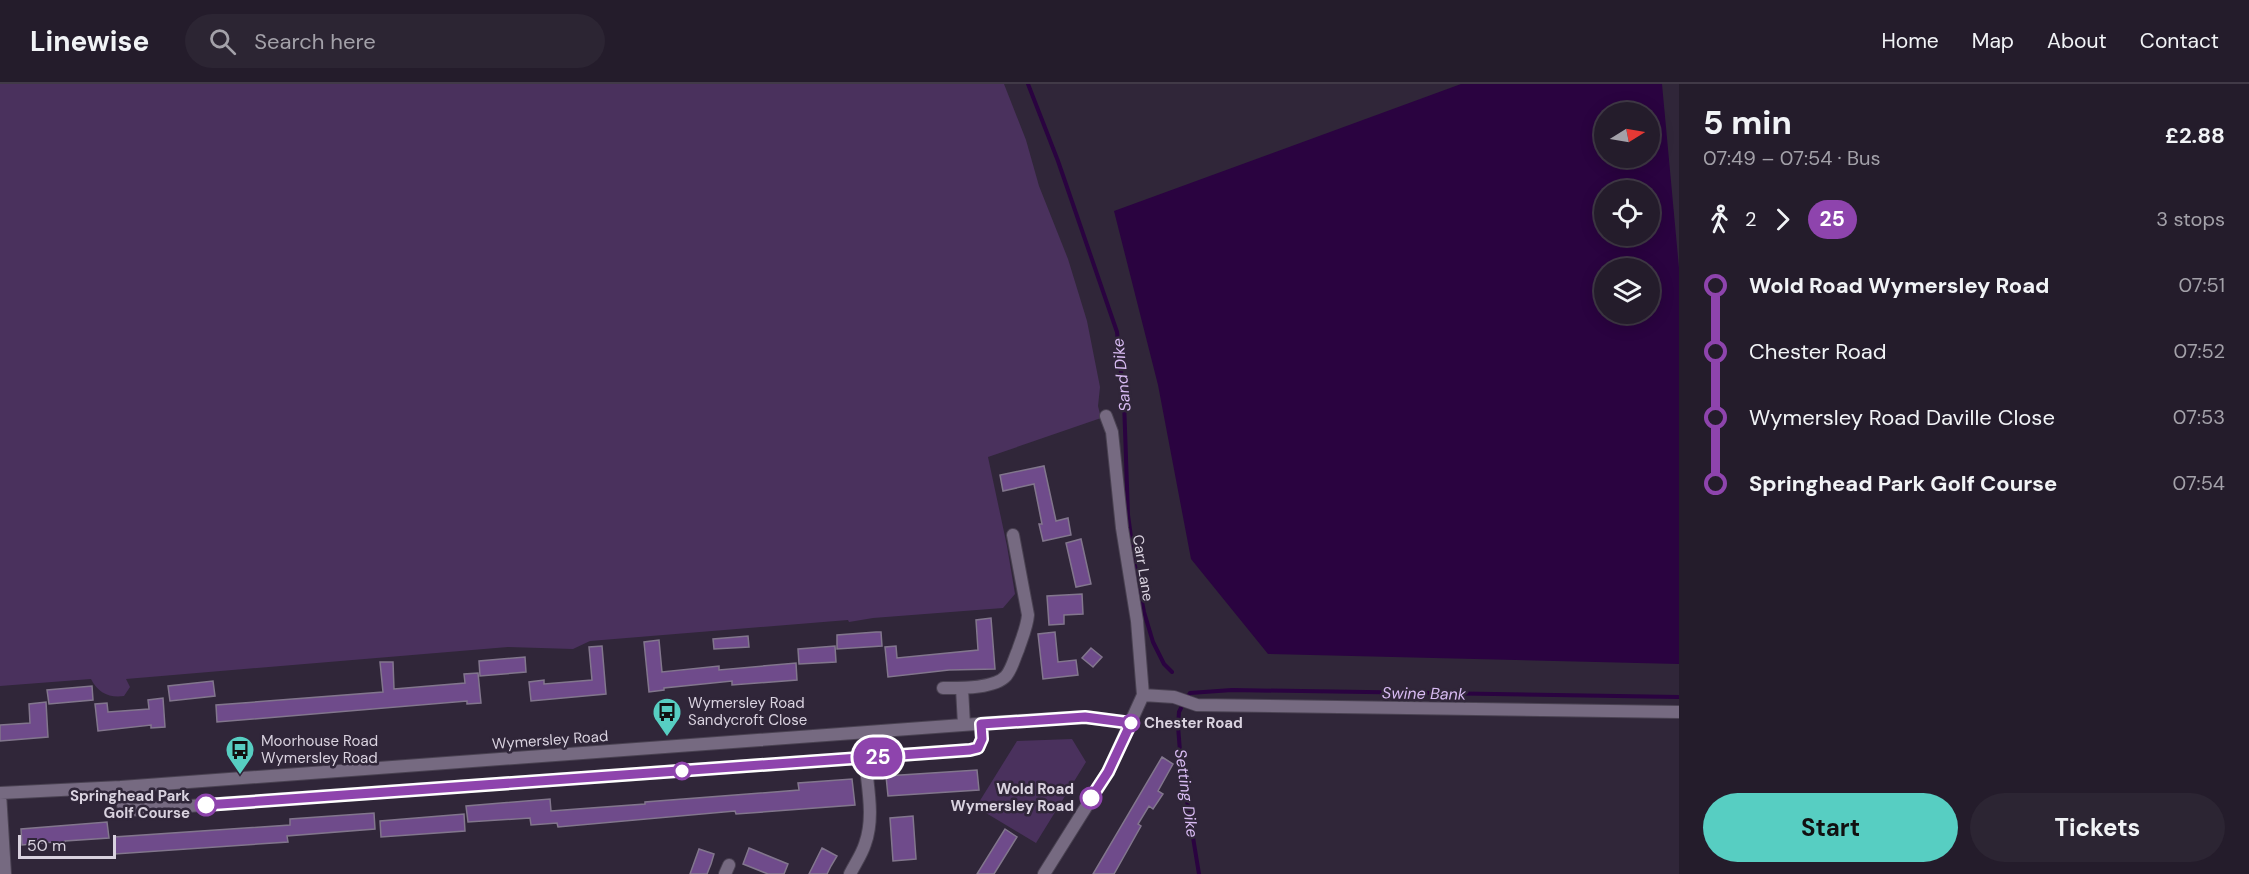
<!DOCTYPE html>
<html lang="en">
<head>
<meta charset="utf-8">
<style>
  :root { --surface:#241c2b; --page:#2c2533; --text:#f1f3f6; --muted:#a3a1a9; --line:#413a47; --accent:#57cec2 }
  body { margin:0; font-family:"DM Sans",sans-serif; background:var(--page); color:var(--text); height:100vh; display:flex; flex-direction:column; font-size:22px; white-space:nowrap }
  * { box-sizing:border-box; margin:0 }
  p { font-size:20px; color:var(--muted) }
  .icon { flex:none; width:33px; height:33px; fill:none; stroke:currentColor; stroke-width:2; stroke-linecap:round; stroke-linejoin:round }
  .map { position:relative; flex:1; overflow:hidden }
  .sheet { display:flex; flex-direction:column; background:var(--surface); width:570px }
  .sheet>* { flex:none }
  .badge { padding:0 12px; border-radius:20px; font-size:21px; line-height:39px }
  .needle { width:39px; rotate:79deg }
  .tools { position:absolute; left:1594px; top:18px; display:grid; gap:12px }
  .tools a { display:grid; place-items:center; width:66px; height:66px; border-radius:50%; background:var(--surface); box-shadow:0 3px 15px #0003,0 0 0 2px var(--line); font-size:30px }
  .scale { position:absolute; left:18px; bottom:15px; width:98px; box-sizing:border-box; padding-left:6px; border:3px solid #d9d2df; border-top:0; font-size:16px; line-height:21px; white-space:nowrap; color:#d9d2df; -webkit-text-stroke:4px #302639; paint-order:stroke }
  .map>.badge { position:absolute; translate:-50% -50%; box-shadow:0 0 0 3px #fff }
  .legs { display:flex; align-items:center; gap:9px; height:66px; padding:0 24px; font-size:20px }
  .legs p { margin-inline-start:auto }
  .summary { display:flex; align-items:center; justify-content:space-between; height:102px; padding:0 24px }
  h1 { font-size:33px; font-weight:700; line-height:45px }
  .cta { display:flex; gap:12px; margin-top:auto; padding:12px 24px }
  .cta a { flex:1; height:69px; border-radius:36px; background:var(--accent); color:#111; font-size:24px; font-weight:700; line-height:69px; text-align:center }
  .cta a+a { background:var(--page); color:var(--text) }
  ul { padding:0 24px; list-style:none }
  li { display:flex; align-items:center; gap:21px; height:66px; font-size:22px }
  li i { display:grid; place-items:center; width:9px; height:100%; margin:0 8px; background:currentColor }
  li i::after { content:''; width:15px; height:15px; margin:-8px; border:4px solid; border-radius:50%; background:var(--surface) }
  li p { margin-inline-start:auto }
  li:first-child i { background:linear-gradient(#0000 50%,currentColor 0) }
  li:last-child i { background:linear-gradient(currentColor 50%,#0000 0) }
  header { display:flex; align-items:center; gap:36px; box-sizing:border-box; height:84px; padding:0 30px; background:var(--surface); border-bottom:2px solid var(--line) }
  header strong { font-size:28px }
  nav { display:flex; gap:33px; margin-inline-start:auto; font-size:21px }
  .search { width:420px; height:54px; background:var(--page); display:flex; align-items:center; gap:15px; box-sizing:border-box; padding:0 21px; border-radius:33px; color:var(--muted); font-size:22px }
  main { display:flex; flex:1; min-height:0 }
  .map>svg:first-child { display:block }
  .green { fill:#4a315d }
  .water { fill:#2a0340; fill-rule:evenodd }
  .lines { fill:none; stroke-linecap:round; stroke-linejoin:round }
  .stream { stroke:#2a0340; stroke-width:4 }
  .building { fill:#6f4b8b; stroke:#82768d; stroke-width:1.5 }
  .minor-casing { stroke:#4a4252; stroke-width:14 }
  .minor { stroke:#766a81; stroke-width:12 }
  .line-1-casing { stroke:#fff; stroke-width:14 }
  .line-1 { stroke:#8e44ad; stroke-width:9 }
  .stop-1-dot { fill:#fff; stroke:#8e44ad; stroke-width:3 }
  .labels { text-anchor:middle; stroke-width:5; stroke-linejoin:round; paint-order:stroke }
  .street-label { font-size:15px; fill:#d9d2df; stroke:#302639 }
  .poi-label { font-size:15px; fill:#d9d2df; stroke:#302639; text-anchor:start }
  .stop-label { font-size:15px; font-weight:bold; fill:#d9d2df; stroke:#302639; text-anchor:end }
  .water-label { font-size:16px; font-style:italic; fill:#d8bbf2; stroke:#302639 }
</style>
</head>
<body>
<header>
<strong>Linewise</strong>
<div class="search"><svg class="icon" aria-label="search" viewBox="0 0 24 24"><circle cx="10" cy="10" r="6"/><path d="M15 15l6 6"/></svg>Search here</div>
<nav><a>Home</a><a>Map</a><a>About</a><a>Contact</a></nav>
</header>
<main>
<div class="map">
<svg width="1679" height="790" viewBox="0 0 1679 790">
  <rect width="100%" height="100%" fill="#302639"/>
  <path class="green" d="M 0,0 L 1004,0 L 1026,56 L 1039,102 L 1068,175 L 1087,237 L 1100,303 L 1098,322 L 1101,334 L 988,373 L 1007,462 L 1015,510 L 1003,524 L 873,534 L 849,538 L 848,536 L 590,557 L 573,565 L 508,563 L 126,595 L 130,603 L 124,612 C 109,614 98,609 91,595 L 0,602 Z
    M 1072,655 L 1086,678 L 1036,759 L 976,723 L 1017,657 Z"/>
  <path class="water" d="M 1461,0 L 1662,0 L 1679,184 L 1679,580 L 1268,570 L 1191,475 L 1158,301 L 1114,127 ZM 1605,28 L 1650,28 L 1650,74 L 1605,74 ZM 1605,106 L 1650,106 L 1650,152 L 1605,152 ZM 1605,184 L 1650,184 L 1650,230 L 1605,230 Z"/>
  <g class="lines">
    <path class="stream" d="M 1028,0 L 1058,77 L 1117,248 L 1124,317 L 1128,431 L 1135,482 L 1144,528 L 1153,558 L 1164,580 L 1172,588
      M 1187,614 L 1190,609 L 1232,606 L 1679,613
      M 1183,620 L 1179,628 L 1178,642 L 1181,680 L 1199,790"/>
  </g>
  <path class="building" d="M 1044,382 L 1056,437 L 1068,434 L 1071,451 L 1043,457 L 1039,440 L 1042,440 L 1034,400 L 1003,407 L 1000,391 Z
    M 1081,455 L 1091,500 L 1076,503 L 1066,459 Z
    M 1082,510 L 1083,530 L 1064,531 L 1064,540 L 1049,541 L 1047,512 Z
    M 991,534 L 995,585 L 949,586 L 888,593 L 885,563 L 896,562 L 897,574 L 978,566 L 976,536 Z
    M 876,548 L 881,548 L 882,562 L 837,565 L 837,551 Z
    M 1055,548 L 1058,578 L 1076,576 L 1078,591 L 1043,595 L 1038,550 Z
    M 748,552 L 749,563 L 714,565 L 713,555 Z
    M 659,556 L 662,588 L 719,582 L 719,586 L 796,579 L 797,596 L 732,601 L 732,597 L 664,604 L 664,606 L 649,608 L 644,558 Z
    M 602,562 L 606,610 L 531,617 L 529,598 L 544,596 L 544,600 L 592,596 L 589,563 Z
    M 835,562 L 836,578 L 799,580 L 798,565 Z
    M 1091,564 L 1102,573 L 1093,583 L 1082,574 Z
    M 525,573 L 526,588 L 480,592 L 479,577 Z
    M 380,578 L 393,578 L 394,605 L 465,599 L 464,590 L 478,589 L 481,619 L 467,620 L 467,617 L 217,638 L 216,621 L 383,608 Z
    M 213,597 L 215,612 L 170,617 L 168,602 Z
    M 92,602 L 93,616 L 49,620 L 47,606 Z
    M 163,614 L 165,643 L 151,644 L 151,641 L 98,647 L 95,620 L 107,619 L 108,628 L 149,625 L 148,616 Z
    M 46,618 L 48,653 L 0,657 L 0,641 L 30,639 L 29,620 Z
    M 1162,673 L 1173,680 L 1158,707 L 1163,710 L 1153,725 L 1149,722 L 1138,740 L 1141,742 L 1114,790 L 1093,790 Z
    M 977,686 L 979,706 L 888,712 L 886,692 Z
    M 852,695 L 855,721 L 736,730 L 735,727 L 558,743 L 557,739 L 531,741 L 530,734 L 468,738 L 466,722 L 550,715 L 551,727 L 577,725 L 645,720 L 645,718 L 799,706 L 798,699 Z
    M 374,729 L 375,745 L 287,752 L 288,758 L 115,770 L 114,753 L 290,741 L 290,735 Z
    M 464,730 L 465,747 L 381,753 L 380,737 Z
    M 913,732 L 916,775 L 893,777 L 890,734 Z
    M 107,738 L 109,754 L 65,757 L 66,764 L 55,765 L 55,758 L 22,761 L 21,745 Z
    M 1005,745 L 1017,753 L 994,790 L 977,790 Z
    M 749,764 L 788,780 L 784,790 L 768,790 L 743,780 Z
    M 822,764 L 837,772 L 831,782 L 827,790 L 809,790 Z
    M 699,765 L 714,770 L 711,780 L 707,790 L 690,790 Z"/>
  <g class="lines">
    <g class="minor-casing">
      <path id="minor" d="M 943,604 C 959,604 994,605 1006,592 C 1012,585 1014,575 1018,566 C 1022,554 1027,543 1028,531 L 1013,451
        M 962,604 L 964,641
        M 1143,611 L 1174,613 L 1197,621 L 1679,628
        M 121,703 L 123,721 L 133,726 L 971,666 L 978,664 L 982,655 L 981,640
        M 5,790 L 0,709 L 121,703 L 1017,637 L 1085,633 L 1131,639
        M 725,790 L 729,781
        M 850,790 C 855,780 862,770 865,760 C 875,733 867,701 865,674
        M 1044,790 L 1108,688 L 1143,611 L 1137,537 L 1122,444 L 1112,348 L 1106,332"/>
    </g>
    <use href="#minor" class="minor"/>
  </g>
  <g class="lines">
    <g class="line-1-casing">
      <path id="line-1" d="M 206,721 L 970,666 L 978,664 L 982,655 L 981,640 L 1085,633 L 1131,639 L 1108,688 L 1091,714"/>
    </g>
    <use href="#line-1" class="line-1"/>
  </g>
  <defs>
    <g id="bus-pin" transform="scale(1.5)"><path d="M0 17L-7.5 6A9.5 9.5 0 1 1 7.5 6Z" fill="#57cec2" stroke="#302639"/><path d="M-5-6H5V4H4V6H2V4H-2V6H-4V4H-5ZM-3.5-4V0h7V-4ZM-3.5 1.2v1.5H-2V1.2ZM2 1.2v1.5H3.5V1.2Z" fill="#111"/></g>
  </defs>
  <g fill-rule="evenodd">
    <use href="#bus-pin" x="667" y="628"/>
    <use href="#bus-pin" x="240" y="666"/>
  </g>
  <g class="stop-1-dot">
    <circle cx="1131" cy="639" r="8"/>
    <circle cx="682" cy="687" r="8"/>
    <circle cx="1091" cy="714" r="10"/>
    <circle cx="206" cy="721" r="10"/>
  </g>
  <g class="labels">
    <g class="street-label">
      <text transform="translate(1143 484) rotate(81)" y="5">Carr Lane</text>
      <text transform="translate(550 656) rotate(-4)" y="5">Wymersley Road</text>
    </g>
    <g class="poi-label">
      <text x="688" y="624">Wymersley Road<tspan x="688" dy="17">Sandycroft Close</tspan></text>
      <text x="261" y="662">Moorhouse Road<tspan x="261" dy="17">Wymersley Road</tspan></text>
    </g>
    <g class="stop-label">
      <text x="1144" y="644" text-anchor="start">Chester Road</text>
      <text x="1074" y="710">Wold Road<tspan x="1074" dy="17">Wymersley Road</tspan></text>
      <text x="190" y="717">Springhead Park<tspan x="190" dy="17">Golf Course</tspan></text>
    </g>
    <g class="water-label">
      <text transform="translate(1121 291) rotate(-96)" y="6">Sand Dike</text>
      <text transform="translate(1424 609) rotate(1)" y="6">Swine Bank</text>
      <text transform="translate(1187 709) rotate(82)" y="6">Setting Dike</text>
    </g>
  </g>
</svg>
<div class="tools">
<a><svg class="needle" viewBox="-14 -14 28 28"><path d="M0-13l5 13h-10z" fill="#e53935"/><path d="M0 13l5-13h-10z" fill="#a3a1a9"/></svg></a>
<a><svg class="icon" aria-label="locate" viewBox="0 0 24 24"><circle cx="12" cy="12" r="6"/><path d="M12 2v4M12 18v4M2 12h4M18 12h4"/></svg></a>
<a><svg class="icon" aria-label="layers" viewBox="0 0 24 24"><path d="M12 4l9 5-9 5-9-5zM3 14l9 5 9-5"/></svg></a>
</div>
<div class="scale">50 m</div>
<b class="badge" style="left:878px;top:673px;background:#8e44ad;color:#fff">25</b>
</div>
<section class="sheet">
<div class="summary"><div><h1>5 min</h1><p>07:49 – 07:54 · Bus</p></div><b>£2.88</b></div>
<div class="legs"><svg class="icon" aria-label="walk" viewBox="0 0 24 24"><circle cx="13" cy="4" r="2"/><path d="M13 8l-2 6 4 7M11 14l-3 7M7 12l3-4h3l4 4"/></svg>2<svg class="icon" aria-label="forward" viewBox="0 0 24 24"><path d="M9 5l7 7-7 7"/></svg><b class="badge" style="background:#8e44ad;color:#fff">25</b><p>3 stops</p></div>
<ul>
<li><i style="color:#8e44ad"></i><b>Wold Road Wymersley Road</b><p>07:51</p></li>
<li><i style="color:#8e44ad"></i><span>Chester Road</span><p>07:52</p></li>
<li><i style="color:#8e44ad"></i><span>Wymersley Road Daville Close</span><p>07:53</p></li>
<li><i style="color:#8e44ad"></i><b>Springhead Park Golf Course</b><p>07:54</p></li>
</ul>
<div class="cta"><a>Start</a><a>Tickets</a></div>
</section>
</main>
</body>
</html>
